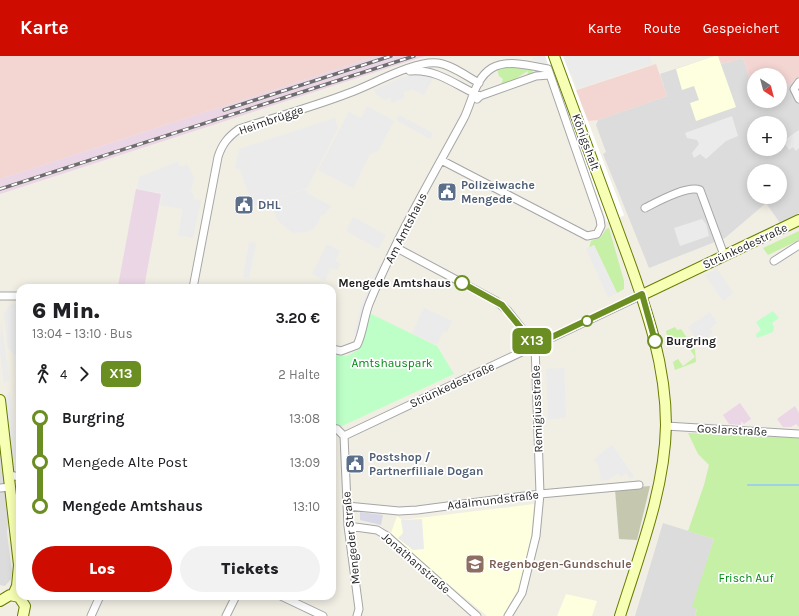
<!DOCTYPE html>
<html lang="de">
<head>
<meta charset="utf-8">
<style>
  :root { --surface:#fff; --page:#f2f2f2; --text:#202124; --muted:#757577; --accent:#ce0c00 }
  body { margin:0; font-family:Karla,sans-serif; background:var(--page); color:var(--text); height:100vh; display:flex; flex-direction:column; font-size:15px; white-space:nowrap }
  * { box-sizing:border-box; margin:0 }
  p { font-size:13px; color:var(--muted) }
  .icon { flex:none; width:22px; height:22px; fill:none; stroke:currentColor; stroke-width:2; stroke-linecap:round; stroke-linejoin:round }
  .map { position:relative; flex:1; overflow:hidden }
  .side { position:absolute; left:16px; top:228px; width:320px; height:316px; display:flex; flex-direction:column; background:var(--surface); border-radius:12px; box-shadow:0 2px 10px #0003 }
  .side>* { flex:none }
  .badge { padding:0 8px; border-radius:6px; font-size:14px; line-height:26px }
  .needle { width:26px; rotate:144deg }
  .tools { position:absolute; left:747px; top:12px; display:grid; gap:8px }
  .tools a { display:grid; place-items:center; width:40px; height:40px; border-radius:50%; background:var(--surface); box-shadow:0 2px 10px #0003; font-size:20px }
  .map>.badge { position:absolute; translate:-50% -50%; box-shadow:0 0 0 2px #fff }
  .legs { display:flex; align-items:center; gap:6px; height:44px; padding:0 16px; font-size:13px }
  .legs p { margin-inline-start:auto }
  .overview { display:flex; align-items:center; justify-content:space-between; height:68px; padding:0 16px }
  h1 { font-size:22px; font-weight:800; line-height:30px }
  .button { display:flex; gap:8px; margin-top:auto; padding:8px 16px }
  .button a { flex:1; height:46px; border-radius:24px; background:var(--accent); color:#fff; font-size:16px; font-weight:800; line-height:46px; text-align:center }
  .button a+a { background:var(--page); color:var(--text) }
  ul { padding:0 16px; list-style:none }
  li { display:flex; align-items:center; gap:14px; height:44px; font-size:15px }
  li i { display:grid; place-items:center; width:6px; height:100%; margin:0 5px; background:currentColor }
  li i::after { content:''; width:10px; height:10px; margin:-5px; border:3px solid; border-radius:50%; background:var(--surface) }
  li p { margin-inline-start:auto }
  li:first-child i { background:linear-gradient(#0000 50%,currentColor 0) }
  li:last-child i { background:linear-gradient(currentColor 50%,#0000 0) }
  header { display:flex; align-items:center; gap:24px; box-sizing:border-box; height:56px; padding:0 20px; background:var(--accent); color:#fff }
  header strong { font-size:19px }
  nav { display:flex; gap:22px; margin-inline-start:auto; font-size:14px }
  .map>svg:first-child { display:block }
  .residential { fill:#dddcdc; fill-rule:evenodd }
  .commercial { fill:#f3d5d2 }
  .industrial { fill:#ebd6e6 }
  .education { fill:#fdffdf }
  .construction { fill:#c5c7af }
  .grass { fill:#c6f0a5 }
  .park { fill:#bdffc7 }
  .parking { fill:#ebebeb }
  .plaza { fill:#d9d8e7 }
  .pier { fill:#fff }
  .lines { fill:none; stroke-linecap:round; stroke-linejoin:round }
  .stream { stroke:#a0d0e3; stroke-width:2 }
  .street-casing { stroke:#a6a6a6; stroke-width:9 }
  .secondary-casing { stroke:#677c00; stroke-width:12 }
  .street { stroke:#fff; stroke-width:7 }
  .secondary { stroke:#f7ffb4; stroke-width:10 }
  .rail-casing { stroke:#6d6d6d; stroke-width:3.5 }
  .rail { stroke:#fff; stroke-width:2; stroke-dasharray:6; stroke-linecap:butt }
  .line-1-casing { stroke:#fff; stroke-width:9 }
  .line-1 { stroke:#6b8e23; stroke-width:6 }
  .stop-1-dot { fill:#fff; stroke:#6b8e23; stroke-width:2 }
  .labels { text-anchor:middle; stroke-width:3.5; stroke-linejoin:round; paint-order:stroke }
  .street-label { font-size:12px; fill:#1f1f1f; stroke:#fff }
  .service-label { font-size:12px; font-weight:bold; fill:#4e5e75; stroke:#fff; text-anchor:start }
  .stop-label { font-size:12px; font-weight:bold; fill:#1f1f1f; stroke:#fff; text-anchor:end }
  .park-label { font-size:12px; fill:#008a14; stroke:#fff }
  .education-label { font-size:12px; font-weight:bold; fill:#785e54; stroke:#fff; text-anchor:start }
</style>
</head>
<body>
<header>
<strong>Karte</strong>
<nav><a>Karte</a><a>Route</a><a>Gespeichert</a></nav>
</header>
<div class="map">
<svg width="799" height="560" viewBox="0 0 799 560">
  <rect width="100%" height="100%" fill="#f1eee4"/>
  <path class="residential" d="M 714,0 L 718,0 L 722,8 L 743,2 L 754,37 L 754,45 L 780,45 L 780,33 L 788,30 L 799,21 L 799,157 L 780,167 L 766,147 L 725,182 L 649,212 L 603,98 L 606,96 L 596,69 L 598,64 L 667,40 L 660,18 ZM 754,67 L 780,67 L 780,93 L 754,93 ZM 754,115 L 780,115 L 780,141 L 754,141 Z
    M 0,355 L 11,431 L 7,477 L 12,516 L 11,523 L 5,530 L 0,529 Z
    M 663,467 L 714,483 L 693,551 L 697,552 L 695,560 L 635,560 Z"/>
  <path class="commercial" d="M 0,0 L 377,0 L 0,123 Z
    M 718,0 L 799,0 L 799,21 L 788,30 L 780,33 L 780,19 L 754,19 L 754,37 L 743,2 L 722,8 Z
    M 656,8 L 667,40 L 598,64 L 588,65 L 571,36 Z"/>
  <path class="industrial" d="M 377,0 L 425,0 L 0,138 L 0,123 Z
    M 136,133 L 161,138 L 144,232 L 126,232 L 118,230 Z
    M 740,347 L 751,363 L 744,368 L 741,365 L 741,369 L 729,368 L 723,359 Z
    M 795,350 L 799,357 L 799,371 L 796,368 L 791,371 L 783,371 L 777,363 Z"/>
  <path class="education" d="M 714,0 L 718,0 L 736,51 L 696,65 L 690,47 L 699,44 L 694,30 L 682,34 L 676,13 Z
    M 534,448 L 531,481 L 522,520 L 518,533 L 503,560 L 487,560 L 431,514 L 391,477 L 397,460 L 402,464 Z
    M 566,538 L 597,545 L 592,560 L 557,560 Z"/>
  <path class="construction" d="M 650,430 L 637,484 L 619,483 L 615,433 Z"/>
  <path class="grass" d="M 502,11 L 520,11 L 532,13 L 533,17 L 527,20 L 528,15 L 512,25 L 501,29 L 503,23 L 499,20 L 497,13 Z
    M 609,172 L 624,225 L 624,233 L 617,237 L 594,189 L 589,192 L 591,185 L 601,181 L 606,173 Z
    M 799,175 L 799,184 L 768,199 L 763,192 Z
    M 675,271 L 677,274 L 681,273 L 687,282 L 683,284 L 668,284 L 666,275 Z
    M 688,284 L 695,294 L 696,306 L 675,314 L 673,306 L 678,303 L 683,310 L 695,301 L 686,287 L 677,292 Z
    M 688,377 L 799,382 L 799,560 L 695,560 L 697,553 L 692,551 L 714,483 L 688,475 L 704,429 L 709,409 L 698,398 Z"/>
  <path class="park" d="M 773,255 L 779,262 L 772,267 L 774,271 L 773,276 L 757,282 L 756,278 L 761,274 L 756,266 Z
    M 369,257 L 437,290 L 454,318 L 340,371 L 332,369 L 332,309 L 334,299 L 347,300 L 358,294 Z"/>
  <path class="parking" d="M 538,0 L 650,0 L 652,8 L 577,33 L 572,18 L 558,23 L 552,5 L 540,9 L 532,2 Z
    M 420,18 L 434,21 L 424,39 L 412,33 L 403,36 L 405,41 L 392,47 L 390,41 L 385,44 L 378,40 L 374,34 L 403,21 Z
    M 367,50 L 394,65 L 378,95 L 370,98 L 353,132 L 318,114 L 349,56 L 361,62 Z
    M 399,59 L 433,77 L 430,83 L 396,64 Z
    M 732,60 L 738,80 L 726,85 L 706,103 L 700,98 L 694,102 L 692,97 L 699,88 L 697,84 L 687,82 L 685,77 Z
    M 335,62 L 338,72 L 307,132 L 253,150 L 240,114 L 235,112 L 239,93 Z
    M 799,74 L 799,92 L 796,95 L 793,91 L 789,94 L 783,85 Z
    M 177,106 L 180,111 L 187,108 L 194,121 L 191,137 L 194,138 L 193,143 L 201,144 L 193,182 L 178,179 L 183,153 L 160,149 L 162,137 L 137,133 L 139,121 Z
    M 306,133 L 307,137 L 331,150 L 325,158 L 321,159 L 318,167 L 313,173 L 306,176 L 293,177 L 277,164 L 270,145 Z
    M 353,161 L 386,179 L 378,193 L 346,175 Z
    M 702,163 L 706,168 L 709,180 L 680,190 L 674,172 Z
    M 249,186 L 256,187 L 249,222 L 243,221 Z
    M 327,188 L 340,195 L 335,205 L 340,208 L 337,214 L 331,212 L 325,225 L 312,218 Z
    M 594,189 L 617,237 L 608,241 L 586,193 Z
    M 380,208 L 382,209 L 363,252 L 358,278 L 354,277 L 361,251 Z
    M 717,213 L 733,237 L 723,245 L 705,219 Z
    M 12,248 L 20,248 L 16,274 L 20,280 L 20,294 L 18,300 L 14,299 L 7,290 L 6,277 L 4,258 L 8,250 Z
    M 424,252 L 452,265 L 447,276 L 443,276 L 437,289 L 412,277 Z
    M 710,256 L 717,267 L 710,272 L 713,277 L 699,287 L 688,271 Z
    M 1,263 L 9,323 L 4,327 L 0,296 Z
    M 564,312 L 566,362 L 548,363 L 546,313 Z
    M 10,336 L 17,401 L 13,404 L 5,340 Z
    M 612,389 L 634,420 L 630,423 L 626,417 L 621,421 L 618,417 L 608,424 L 601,425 L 599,410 L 594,403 Z
    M 422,463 L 424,493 L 413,494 L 398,482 L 403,477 L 401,464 Z"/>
  <path class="plaza" d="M 360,456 L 383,459 L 381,469 L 360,464 Z"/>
  <path class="pier" d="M 545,0 L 563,0 L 624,159 L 623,160 L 607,166 Z"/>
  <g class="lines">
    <path class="stream" d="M 748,429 L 799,429"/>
    <g class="street-casing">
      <path id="street" d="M 410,15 C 436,12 457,30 480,40
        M 799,26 L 794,33 L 799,43
        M 477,43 L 480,40 L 536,20 L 550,19
        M 645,152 C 657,146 687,129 700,134 L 724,199
        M 395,191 L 496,245 L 508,255 L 535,289 L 540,438 L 536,480 L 522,537 L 508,560
        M 774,205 L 799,189
        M 193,232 L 218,101 C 222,88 228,81 239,73 C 275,61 313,51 349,37 C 372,29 414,4 438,7 C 452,9 466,20 479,27
        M 0,240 L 20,240
        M 332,293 L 341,295 L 357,289 C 363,277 364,261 369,248 C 395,184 431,123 464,62 C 472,46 475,22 492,12 C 508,3 532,10 548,13 L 600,163 L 601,170 L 597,178 L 587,180 L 441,104
        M 666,370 L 799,378
        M 332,372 L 337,373 L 344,380
        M 344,380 L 642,239
        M 344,380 L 348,470 L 359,553 L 357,560
        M 9,419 L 20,421
        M 0,432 L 11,431
        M 347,450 L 399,455 L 417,454 L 540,438 L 639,429
        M 348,470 L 377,474 L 387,480 L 477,560
        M 281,540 L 323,560
        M 91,560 L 100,540
        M 226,560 L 236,540"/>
    </g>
    <g class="secondary-casing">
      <path id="secondary" d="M 554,0 C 578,67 603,133 627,199 C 647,254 666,310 666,369 C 665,433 639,499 620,560
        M 642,239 L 799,164
        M 0,344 L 19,509 L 17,530 L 13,539
        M 0,545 L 10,539 L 19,541 L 25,550 L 23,560"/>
    </g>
    <use href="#street" class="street"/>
    <use href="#secondary" class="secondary"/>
    <g class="rail-casing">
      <path id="rail" d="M 224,54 L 391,0
        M 0,133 L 414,0"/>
    </g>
    <use href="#rail" class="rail"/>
  </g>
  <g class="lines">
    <g class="line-1-casing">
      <path id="line-1" d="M 462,227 L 502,249 L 535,289 L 642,238 L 655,285"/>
    </g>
    <use href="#line-1" class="line-1"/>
  </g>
  <defs>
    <g id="civic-square" transform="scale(1)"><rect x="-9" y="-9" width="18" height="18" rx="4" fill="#5c6f8a" stroke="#fff"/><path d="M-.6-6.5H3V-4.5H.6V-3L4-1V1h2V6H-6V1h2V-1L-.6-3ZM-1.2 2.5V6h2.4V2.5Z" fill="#fff"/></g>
    <g id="school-square" transform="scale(1)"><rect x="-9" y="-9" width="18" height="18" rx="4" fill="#8d6e63" stroke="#fff"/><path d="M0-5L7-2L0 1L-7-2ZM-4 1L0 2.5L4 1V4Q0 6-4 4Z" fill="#fff"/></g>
  </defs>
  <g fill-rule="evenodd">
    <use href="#civic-square" x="447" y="136"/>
    <use href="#civic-square" x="244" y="149"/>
    <use href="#civic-square" x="355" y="408"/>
    <use href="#school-square" x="475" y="508"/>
  </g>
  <g class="stop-1-dot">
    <circle cx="462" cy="227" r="7"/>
    <circle cx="587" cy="265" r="5"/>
    <circle cx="655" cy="285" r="7"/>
  </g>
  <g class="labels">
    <g class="street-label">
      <text transform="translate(271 64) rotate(-19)" y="4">Heimbrügge</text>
      <text transform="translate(586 86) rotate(70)" y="4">Königshalt</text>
      <text transform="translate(406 172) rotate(-63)" y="4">Am Amtshaus</text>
      <text transform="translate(745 190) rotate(-25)" y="4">Strünkedestraße</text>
      <text transform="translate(452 329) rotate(-25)" y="4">Strünkedestraße</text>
      <text transform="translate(537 353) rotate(-92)" y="4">Remigiusstraße</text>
      <text transform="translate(732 374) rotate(3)" y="4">Goslarstraße</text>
      <text transform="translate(493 444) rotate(-7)" y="4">Adalmundstraße</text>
      <text transform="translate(351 482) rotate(-96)" y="4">Mengeder Straße</text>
      <text transform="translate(416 507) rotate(41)" y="4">Jonathanstraße</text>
    </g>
    <g class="service-label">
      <text x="461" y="133">Polizeiwache<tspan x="461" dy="14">Mengede</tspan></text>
      <text x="258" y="153">DHL</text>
      <text x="369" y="405">Postshop /<tspan x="369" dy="14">Partnerfiliale Dogan</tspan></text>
    </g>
    <g class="stop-label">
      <text x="451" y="231">Mengede Amtshaus</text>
      <text x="666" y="289" text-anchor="start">Burgring</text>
    </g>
    <g class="park-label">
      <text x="392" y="311">Amtshauspark</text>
      <text x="746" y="526">Frisch Auf</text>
    </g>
    <g class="education-label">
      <text x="489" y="512">Regenbogen-Gundschule</text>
    </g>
  </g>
</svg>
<div class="tools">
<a><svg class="needle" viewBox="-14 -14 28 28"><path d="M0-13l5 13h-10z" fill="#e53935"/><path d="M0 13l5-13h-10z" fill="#757577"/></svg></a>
<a>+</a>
<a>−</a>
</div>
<b class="badge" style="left:532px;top:285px;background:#6b8e23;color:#fff">X13</b>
<section class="side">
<div class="overview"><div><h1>6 Min.</h1><p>13:04 – 13:10 · Bus</p></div><b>3.20 €</b></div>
<div class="legs"><svg class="icon" aria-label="walk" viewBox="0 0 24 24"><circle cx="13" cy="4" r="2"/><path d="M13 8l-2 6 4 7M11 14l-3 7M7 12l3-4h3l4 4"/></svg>4<svg class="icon" aria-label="forward" viewBox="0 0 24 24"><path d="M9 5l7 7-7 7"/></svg><b class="badge" style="background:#6b8e23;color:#fff">X13</b><p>2 Halte</p></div>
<ul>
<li><i style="color:#6b8e23"></i><b>Burgring</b><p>13:08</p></li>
<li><i style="color:#6b8e23"></i><span>Mengede Alte Post</span><p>13:09</p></li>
<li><i style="color:#6b8e23"></i><b>Mengede Amtshaus</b><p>13:10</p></li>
</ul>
<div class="button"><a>Los</a><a>Tickets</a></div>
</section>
</div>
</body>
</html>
